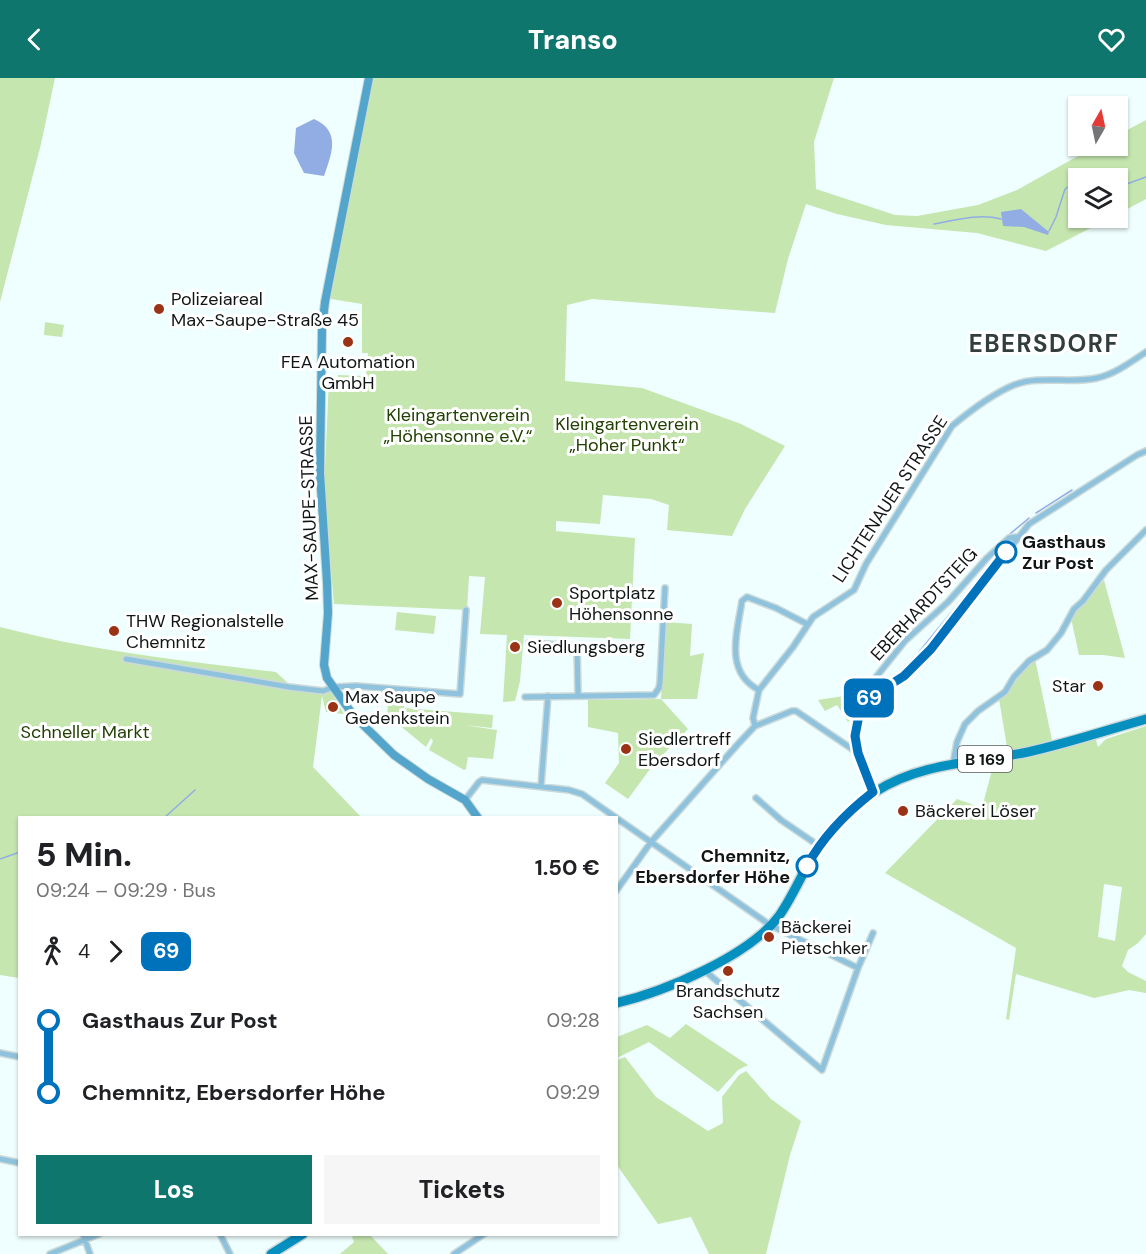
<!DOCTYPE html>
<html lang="de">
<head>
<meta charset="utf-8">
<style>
  :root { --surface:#fff; --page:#f6f6f6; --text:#202124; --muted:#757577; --accent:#0f766e }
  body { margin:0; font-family:"DM Sans",sans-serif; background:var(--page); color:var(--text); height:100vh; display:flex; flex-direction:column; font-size:22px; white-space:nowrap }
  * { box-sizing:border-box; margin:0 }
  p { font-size:20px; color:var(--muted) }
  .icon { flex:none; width:33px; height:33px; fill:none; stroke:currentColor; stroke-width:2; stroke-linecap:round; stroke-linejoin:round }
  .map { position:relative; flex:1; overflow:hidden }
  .drawer { position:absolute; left:18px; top:738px; width:600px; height:420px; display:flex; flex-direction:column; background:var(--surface); border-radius:0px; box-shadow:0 2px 4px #0004 }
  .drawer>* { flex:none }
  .badge { padding:0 12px; border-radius:9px; font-size:21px; line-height:39px }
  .needle { width:39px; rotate:9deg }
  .controls { position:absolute; left:1068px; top:18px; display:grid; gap:12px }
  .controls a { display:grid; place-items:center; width:60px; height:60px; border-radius:0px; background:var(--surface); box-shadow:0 2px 4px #0004; font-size:30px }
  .map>.badge { position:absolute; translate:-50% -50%; box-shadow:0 0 0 3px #fff }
  .legs { display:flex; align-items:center; gap:9px; height:66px; padding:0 18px; font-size:20px }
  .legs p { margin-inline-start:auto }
  .headline { display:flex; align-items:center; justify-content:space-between; height:102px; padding:0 18px }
  h1 { font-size:33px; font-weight:800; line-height:45px }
  .button { display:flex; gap:12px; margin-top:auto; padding:12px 18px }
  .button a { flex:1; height:69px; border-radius:0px; background:var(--accent); color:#fff; font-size:24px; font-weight:800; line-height:69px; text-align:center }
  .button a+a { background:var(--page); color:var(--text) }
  ul { padding:0 18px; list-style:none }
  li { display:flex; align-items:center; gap:21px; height:72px; font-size:22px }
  li i { display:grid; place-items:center; width:9px; height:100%; margin:0 8px; background:currentColor }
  li i::after { content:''; width:15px; height:15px; margin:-8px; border:4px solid; border-radius:50%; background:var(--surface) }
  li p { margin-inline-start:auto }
  li:first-child i { background:linear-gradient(#0000 50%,currentColor 0) }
  li:last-child i { background:linear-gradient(currentColor 50%,#0000 0) }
  header { display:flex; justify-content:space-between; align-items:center; height:78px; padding:0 18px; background:var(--accent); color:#fff; font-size:27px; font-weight:800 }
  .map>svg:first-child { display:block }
  .green { fill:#c5e6af; fill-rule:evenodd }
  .water { fill:#92ade3 }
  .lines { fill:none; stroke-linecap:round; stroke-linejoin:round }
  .stream { stroke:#92ade3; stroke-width:1.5 }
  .street-casing { stroke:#cbd9d9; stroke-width:8 }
  .secondary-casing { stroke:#cbd9d9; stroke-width:10 }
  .primary-casing { stroke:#cbd9d9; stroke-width:12 }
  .street { stroke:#8fc2dc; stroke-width:5 }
  .secondary { stroke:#53a5cc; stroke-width:8 }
  .primary { stroke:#0690bf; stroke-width:9 }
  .line-1-casing { stroke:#fff; stroke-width:14 }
  .line-1 { stroke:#0072bc; stroke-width:9 }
  .poi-dot { fill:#9a3216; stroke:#fff; stroke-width:2 }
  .stop-1-dot { fill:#fff; stroke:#0072bc; stroke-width:3 }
  .labels { text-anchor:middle; stroke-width:6; stroke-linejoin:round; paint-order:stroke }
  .shield { fill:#fff; stroke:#585b5b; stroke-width:1.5 }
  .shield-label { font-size:16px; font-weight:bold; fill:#101515 }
  .poi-label { font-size:18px; fill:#101515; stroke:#fff; text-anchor:start }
  .park-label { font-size:18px; fill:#224003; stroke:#fff }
  .street-label { font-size:18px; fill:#101515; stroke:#fff }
  .stop-label { font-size:18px; font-weight:bold; fill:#101515; stroke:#fff; text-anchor:start }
  .district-label { font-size:24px; font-weight:bold; letter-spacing:1.5px; fill:#323d3e; stroke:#fff }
</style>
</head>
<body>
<header><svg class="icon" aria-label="back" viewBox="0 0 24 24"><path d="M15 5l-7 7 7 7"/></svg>Transo<svg class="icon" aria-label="heart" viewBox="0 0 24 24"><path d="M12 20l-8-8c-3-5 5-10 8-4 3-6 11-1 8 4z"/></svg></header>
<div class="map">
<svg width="1146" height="1176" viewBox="0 0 1146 1176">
  <rect width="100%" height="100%" fill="#effefe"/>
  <path class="green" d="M 0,0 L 55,0 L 41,66 L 0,224 Z
    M 373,0 L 834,0 L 814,64 L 816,111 L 895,137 L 917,138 L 978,127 L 1017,112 L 1096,68 L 1118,68 L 1118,57 L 1146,42 L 1146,121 L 1118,136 L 1118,100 L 1078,100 L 1078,140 L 1110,140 L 1046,173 L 977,155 L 886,147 L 837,136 L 806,126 L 788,181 L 775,235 L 592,221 L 567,227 L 565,303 L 642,310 L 741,346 L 785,368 L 745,431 L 732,458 L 667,452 L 669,427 L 651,421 L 603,417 L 600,446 L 556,443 L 556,453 L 635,460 L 630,561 L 524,557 L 520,603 L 515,623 L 503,624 L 507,557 L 480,556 L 485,499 L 469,498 L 467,532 L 334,526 L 324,414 L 329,300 L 338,300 L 338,297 L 366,298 L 368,275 L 362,275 L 362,226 L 331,221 L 331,218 Z
    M 45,244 L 64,247 L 62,259 L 44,257 Z
    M 1104,502 L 1125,580 L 1103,577 L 1079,577 L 1071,540 Z
    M 397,534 L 436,538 L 434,556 L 395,552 Z
    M 665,544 L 692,546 L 690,578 L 704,575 L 697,621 L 661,621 L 688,651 L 653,687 L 628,721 L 605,705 L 619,685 L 618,655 L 588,649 L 588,622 L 661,621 Z
    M 0,549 C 91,573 183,583 276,594 L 292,609 L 330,611 L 344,636 L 326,634 L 322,618 L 313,689 L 361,739 L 20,740 L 19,900 L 0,897 Z
    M 1035,581 L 1052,662 L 1008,675 L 999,621 L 1014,601 Z
    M 389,616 L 404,617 L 404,630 L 493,637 L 492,650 L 464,647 L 497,652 L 493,681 L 468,679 L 466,691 L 464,692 L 429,672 L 433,663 L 431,660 L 426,669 L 387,637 Z
    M 856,616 L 860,618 C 860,626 854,639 848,644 L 837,627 L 825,633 L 818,622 Z
    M 1146,648 L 1146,856 L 1138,865 L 1128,872 L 1122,888 L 1128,894 L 1146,903 L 1146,915 L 1129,912 L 1094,920 L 1016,896 L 1009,942 L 1006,941 L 1016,870 L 885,795 L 957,721 L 982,730 L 993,688 L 1007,689 L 1009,680 L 1052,673 L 1093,661 L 1096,662 L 1098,669 L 1106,661 ZM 1104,806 L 1122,809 L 1115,863 L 1098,859 Z
    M 686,946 L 748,987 L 738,992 L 718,1014 L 649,964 L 617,980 L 617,959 L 647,947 L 670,960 Z
    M 625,979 L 656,1019 L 708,1053 L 723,1045 L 722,1019 L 739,997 L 746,993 L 771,1021 L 801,1043 L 790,1077 L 766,1176 L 709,1176 L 691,1139 L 658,1146 L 617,1087 L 617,982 Z
    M 356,1156 L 370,1157 L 388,1176 L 340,1176 L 354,1164 L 352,1159 Z"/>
  <path class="water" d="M 314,41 C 341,53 332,75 324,98 L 304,95 L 294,75 L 296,50 Z
    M 1021,131 L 1049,154 L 1048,157 L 1024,149 L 1003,148 L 1001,134 Z"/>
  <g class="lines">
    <path class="stream" d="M 1082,100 L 1089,96 L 1098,100
      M 1118,106 L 1124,107 L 1146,99
      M 934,146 C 955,142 979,135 1001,141
      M 1049,153 L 1056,139 L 1065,111 L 1078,102
      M 1036,435 L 1072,412
      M 1010,456 L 1029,440
      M 919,574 L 985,493
      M 164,740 L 195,712
      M 0,781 L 20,774"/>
    <g class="street-casing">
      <path id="street" d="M 529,565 L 577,568 L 578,617
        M 126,581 L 289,609 L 323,613 L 334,609 L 356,608 L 460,616 L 466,532
        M 759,612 C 724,594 737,555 742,523 L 747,519 L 776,530 L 807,546
        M 525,619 L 654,617 L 659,610 L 660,604 L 665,510
        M 869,620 L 864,614 L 905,563 L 948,524 L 987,480 L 1009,460 L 1017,459
        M 755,648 L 753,640 L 759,612 L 793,569 L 813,539 L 854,512 L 866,486 L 952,348 C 970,333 992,316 1014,307 C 1039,297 1070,306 1097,300 C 1115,296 1131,284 1146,274
        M 953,686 L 957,664 L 965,646 L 978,633 L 1005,614 L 1014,599 L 1029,583 L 1047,572 L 1061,555 L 1074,531 L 1083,523 L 1106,492 L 1146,452
        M 541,708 L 548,618
        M 873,714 L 858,675 L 855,658 L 859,637 L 869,620 L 904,598 L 931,571 L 1029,446 L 1137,377 L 1146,373
        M 756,720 L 781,742 L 819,768
        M 465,722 L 479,704 L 482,702 L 569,712 L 582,716 L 770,847 L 858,890
        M 616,813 L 651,764 L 738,666 L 755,648 L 792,633 L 796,633 L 858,675
        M 704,892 L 822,992 L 858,890 L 873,855
        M 0,975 L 20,979
        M 0,1081 L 20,1085
        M 83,1156 L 90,1176
        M 220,1156 L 230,1176
        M 50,1176 L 99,1156
        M 454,1176 L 484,1156"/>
    </g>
    <g class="secondary-casing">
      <path id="secondary" d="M 369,0 L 325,224 L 322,250 L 320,395 L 327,504 L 328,535 L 324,587 L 327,600 L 353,637 L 394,677 L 428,701 L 465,722 L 478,740"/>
    </g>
    <g class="primary-casing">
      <path id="primary" d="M 616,925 C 664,914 749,878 779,838 C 791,821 800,801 810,782 C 825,755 849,730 875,714 C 921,684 976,685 1028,674 C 1068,665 1107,652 1146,641
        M 271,1176 L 303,1156"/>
    </g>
    <use href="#street" class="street"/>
    <use href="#secondary" class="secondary"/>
    <use href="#primary" class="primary"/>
  </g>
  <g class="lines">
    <g class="line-1-casing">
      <path id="line-1" d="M 807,788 C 823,758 846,735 873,714 L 858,675 L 855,658 L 859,637 L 869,620 L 904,598 L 931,571 L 1006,474"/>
    </g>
    <use href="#line-1" class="line-1"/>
  </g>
  <g class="poi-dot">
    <circle cx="159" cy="231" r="6"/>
    <circle cx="348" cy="264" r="6"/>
    <circle cx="557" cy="525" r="6"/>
    <circle cx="114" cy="553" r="6"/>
    <circle cx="515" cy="569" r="6"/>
    <circle cx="1098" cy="608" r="6"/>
    <circle cx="333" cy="629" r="6"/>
    <circle cx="626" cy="671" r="6"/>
    <circle cx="903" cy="733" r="6"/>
    <circle cx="769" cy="859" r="6"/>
    <circle cx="728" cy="893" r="6"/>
  </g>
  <g class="stop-1-dot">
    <circle cx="1006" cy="474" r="10"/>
    <circle cx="807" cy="788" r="10"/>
  </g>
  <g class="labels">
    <rect class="shield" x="958" y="668" width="54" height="26" rx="4.5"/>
    <g class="shield-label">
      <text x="985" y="687">B 169</text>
    </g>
    <g class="poi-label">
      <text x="171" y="227">Polizeiareal<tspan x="171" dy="21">Max-Saupe-Straße 45</tspan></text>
      <text x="348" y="290" text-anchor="middle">FEA Automation<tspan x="348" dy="21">GmbH</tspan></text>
      <text x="569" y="521">Sportplatz<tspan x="569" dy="21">Höhensonne</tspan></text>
      <text x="126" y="549">THW Regionalstelle<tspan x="126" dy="21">Chemnitz</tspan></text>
      <text x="527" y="575">Siedlungsberg</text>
      <text x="1086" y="614" text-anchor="end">Star</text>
      <text x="345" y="625">Max Saupe<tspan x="345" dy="21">Gedenkstein</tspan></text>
      <text x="638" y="667">Siedlertreff<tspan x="638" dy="21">Ebersdorf</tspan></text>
      <text x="915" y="739">Bäckerei Löser</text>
      <text x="781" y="855">Bäckerei<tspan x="781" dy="21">Pietschker</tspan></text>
      <text x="728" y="919" text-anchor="middle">Brandschutz<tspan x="728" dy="21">Sachsen</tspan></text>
    </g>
    <g class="park-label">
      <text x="458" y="343">Kleingartenverein<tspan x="458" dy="21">„Höhensonne e.V.“</tspan></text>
      <text x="627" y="352">Kleingartenverein<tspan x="627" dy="21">„Hoher Punkt“</tspan></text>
      <text x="85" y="660">Schneller Markt</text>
    </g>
    <g class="street-label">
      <text transform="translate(890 421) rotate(-57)" y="6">LICHTENAUER STRASSE</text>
      <text transform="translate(309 430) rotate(-92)" y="6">MAX-SAUPE-STRASSE</text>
      <text transform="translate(924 526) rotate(-47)" y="6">EBERHARDTSTEIG</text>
    </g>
    <g class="stop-label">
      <text x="1022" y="470">Gasthaus<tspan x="1022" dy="21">Zur Post</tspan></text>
      <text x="790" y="784" text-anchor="end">Chemnitz,<tspan x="790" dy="21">Ebersdorfer Höhe</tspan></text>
    </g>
    <g class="district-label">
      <text x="1044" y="274">EBERSDORF</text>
    </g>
  </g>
</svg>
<div class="controls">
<a><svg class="needle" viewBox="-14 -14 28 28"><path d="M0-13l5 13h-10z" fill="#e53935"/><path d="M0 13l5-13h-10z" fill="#757577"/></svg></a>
<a><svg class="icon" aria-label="layers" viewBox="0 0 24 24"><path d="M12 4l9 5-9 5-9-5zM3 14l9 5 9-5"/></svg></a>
</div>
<b class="badge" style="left:869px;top:620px;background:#0072bc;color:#fff">69</b>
<section class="drawer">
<div class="headline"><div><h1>5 Min.</h1><p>09:24 – 09:29 · Bus</p></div><b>1.50 €</b></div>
<div class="legs"><svg class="icon" aria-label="walk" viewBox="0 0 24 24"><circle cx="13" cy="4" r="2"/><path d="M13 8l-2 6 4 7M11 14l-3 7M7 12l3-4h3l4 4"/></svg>4<svg class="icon" aria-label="forward" viewBox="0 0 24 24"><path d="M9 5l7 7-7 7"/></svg><b class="badge" style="background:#0072bc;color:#fff">69</b></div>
<ul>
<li><i style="color:#0072bc"></i><b>Gasthaus Zur Post</b><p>09:28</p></li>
<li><i style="color:#0072bc"></i><b>Chemnitz, Ebersdorfer Höhe</b><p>09:29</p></li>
</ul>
<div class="button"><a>Los</a><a>Tickets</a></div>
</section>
</div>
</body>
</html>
